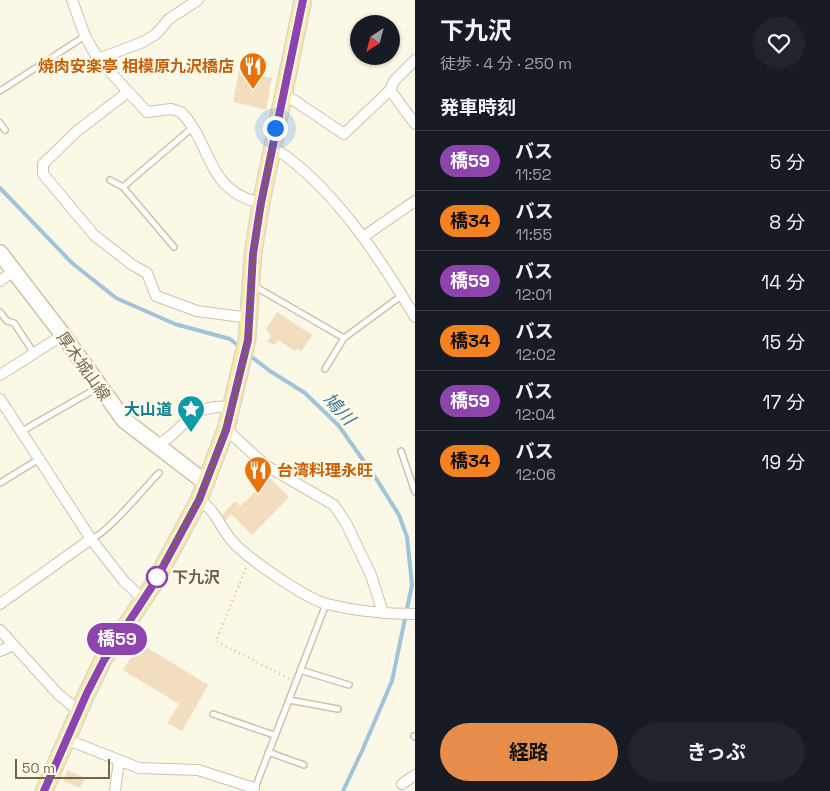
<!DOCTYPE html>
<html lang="ja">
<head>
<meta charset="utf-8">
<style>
  :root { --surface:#171b24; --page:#20242c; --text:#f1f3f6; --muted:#9ea1a6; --line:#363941; --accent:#e68d4b }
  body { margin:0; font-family:"Space Grotesk","Noto Sans JP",sans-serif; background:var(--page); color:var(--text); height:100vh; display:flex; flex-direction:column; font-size:19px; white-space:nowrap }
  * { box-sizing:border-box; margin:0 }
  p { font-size:16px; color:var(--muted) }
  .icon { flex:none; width:28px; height:28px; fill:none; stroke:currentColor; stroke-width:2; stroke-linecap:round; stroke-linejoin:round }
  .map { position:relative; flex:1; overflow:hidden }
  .panel { display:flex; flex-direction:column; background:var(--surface); width:415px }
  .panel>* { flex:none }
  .badge { padding:0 10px; border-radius:16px; font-size:18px; line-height:32px }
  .needle { width:32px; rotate:216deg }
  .fabs { position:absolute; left:350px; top:15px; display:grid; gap:10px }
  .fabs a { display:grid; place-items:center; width:50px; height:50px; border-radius:50%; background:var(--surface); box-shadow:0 1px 4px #0004; font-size:25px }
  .scale { position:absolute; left:15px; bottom:12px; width:95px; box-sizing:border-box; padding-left:5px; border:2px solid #76634b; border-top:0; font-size:14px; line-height:18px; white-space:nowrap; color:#76634b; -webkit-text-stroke:4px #fffbec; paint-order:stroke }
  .you { position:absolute; width:25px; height:25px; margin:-12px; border:4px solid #fff; border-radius:50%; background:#1a73e8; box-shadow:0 0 0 8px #1a73e833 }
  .map>.badge { position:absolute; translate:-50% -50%; box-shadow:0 0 0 2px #fff }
  h2 { padding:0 25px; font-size:19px; line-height:45px }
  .round { display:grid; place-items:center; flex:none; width:52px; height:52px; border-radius:26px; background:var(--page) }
  .headline { display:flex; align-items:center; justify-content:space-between; height:85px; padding:0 25px }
  h1 { font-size:24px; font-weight:700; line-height:38px }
  .action { display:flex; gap:10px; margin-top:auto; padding:10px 25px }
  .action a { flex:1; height:58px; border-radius:30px; background:var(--accent); color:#111; font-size:20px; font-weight:700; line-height:58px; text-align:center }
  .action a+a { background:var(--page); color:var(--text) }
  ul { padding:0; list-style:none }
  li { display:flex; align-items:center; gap:15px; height:60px; padding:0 25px; border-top:1px solid var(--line) }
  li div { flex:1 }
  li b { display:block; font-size:19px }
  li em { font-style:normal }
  li .badge { min-width:55px; font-weight:700; text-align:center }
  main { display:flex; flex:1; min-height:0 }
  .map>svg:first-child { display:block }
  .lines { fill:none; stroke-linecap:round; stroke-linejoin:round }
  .stream { stroke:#a0c4d8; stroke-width:4 }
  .building { fill:#f2ddbe }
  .lane-casing { stroke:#cec2ac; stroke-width:8 }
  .street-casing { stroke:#cec2ac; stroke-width:12 }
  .secondary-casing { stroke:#d1c3a9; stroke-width:18 }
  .primary-casing { stroke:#dbd6d0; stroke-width:19 }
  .path { stroke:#d7c1a0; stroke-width:2.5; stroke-dasharray:1 4; stroke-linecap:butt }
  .lane { stroke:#fff; stroke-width:5 }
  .street { stroke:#fff; stroke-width:10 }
  .secondary { stroke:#fff; stroke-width:15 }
  .primary { stroke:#fbeb9f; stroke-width:16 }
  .line-casing { stroke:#fff; stroke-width:11 }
  .line { stroke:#8e44ad; stroke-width:8 }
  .walk { stroke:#76634b; stroke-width:5; stroke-dasharray:0 9 }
  .stop-dot { fill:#fff; stroke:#8e44ad; stroke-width:2.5 }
  .labels { text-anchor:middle; stroke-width:5; stroke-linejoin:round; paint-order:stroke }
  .food-label { font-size:16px; font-weight:bold; fill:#c56008; stroke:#fffbec; text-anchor:end }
  .street-label { font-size:16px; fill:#76634b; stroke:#fffbec }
  .culture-label { font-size:16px; font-weight:bold; fill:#0d838f; stroke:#fffbec; text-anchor:end }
  .stop-label { font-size:16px; font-weight:bold; fill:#76634b; stroke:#fffbec; text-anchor:start }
  .water-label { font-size:18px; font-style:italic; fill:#477691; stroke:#fffbec }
</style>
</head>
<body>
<main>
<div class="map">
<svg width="415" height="791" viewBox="0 0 415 791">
  <rect width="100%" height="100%" fill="#fcf8e6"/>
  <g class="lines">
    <path class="stream" d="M 0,188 L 72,263 L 116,298 L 175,324 L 230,339 L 240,347
      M 249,355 L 270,371 L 305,393 L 339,426 L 377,480 L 399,515 L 407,537 L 412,585 L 392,681 L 362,751 L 343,791"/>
  </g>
  <path class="building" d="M 239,71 L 272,78 L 266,110 L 233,102 Z
    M 277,312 L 312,335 L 301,352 L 297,348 L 295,351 L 278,340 L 275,345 L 267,342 L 271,336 L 266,329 Z
    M 270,478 L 289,497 L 252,535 L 231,514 L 225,521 L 221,516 L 235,501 L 240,506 Z
    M 140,643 L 208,685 L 182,731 L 167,723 L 179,704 L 123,670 Z
    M 67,770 L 85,778 L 80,788 L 63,781 Z"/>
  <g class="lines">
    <g class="lane-casing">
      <path id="lane" d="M 0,91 L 85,36
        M 0,123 L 5,130
        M 110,180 L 123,187 L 174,247
        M 123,187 L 192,128
        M 254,286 L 344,338 L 401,296
        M 0,312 L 7,321 L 14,323 L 34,353
        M 325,369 L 344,338
        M 22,431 L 99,387
        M 401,451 L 415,492
        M 0,483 L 39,459
        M 91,539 C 107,534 145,487 159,473
        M 300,670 L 349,685
        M 289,700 L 338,709
        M 213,714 L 274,735
        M 414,736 L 415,737
        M 268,752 L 304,765
        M 255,788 L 326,604"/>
    </g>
    <g class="street-casing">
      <path id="street" d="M 72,0 L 85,36 L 98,59 L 147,112 L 171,109 L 181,112 C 213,145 205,191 261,203
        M 98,59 L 143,42 L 156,34 L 169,19 L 198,0
        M 390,90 L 415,124
        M 128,92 L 77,131 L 43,164 L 43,174 L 94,235 L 131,264 L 147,273 L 156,296 L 197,311 L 250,318
        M 283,93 L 344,134 L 390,90 L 394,81 L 415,60
        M 271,146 C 331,183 380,258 415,317
        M 363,237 L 415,201
        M 0,281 L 15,270
        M 0,375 L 63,335
        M 0,399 L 91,539 L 123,580 L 143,599
        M 226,429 L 265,465 L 334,505 L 346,523 L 371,575 L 383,613
        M 154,445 C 172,441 182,421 198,412 C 209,406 221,407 233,406
        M 199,500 C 215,509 220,527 232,541 C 247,558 306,599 327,604 C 355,611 386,614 415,614
        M 0,604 L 91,539
        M 0,630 L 58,694 L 79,711
        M 0,651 L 12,646
        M 68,740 L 139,768 L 198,770 L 254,788
        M 402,784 L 415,775
        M 115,791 L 119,761"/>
    </g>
    <g class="secondary-casing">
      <path id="secondary" d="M 0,253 L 63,335 L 124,420 L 206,483"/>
    </g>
    <g class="primary-casing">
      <path id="primary" d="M 44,791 L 87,693 L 103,660 L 153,585 L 199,500 L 226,429 L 247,340 L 253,254 L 261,203 L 303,0"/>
    </g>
    <path class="path" d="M 246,568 L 216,641 L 290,679"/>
    <use href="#lane" class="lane"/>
    <use href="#street" class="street"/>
    <use href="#secondary" class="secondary"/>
    <use href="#primary" class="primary"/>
  </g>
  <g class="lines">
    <g class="line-casing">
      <path id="line" d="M 44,791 L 87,693 L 104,660 L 153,585 L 199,500 L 226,430 L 248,340 L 253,254 L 261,203 L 303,0"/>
    </g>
    <use href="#line" class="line"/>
    <path class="walk" d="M 157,577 L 206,483 L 233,406 L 248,340 L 253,254 L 275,128"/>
  </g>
  <defs>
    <g id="restaurant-pin" transform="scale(1.4375)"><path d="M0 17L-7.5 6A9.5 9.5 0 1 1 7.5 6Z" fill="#e8710a" stroke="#fffbec"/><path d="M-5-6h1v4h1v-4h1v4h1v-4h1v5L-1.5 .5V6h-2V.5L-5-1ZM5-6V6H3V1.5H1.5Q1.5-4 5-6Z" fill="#fff"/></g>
    <g id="sight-pin" transform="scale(1.4375)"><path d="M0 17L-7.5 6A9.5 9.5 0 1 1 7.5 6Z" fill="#0f9aa8" stroke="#fffbec"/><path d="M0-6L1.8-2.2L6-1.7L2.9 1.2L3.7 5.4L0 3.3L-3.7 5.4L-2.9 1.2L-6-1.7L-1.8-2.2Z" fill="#fff"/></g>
  </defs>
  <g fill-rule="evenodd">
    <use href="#restaurant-pin" x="253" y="66"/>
    <use href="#sight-pin" x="191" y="409"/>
    <use href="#restaurant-pin" x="258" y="470"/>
  </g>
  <circle class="stop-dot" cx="157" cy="577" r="10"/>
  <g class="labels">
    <g class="food-label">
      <text x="234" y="72">焼肉安楽亭 相模原九沢橋店</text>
      <text x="277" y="476" text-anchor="start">台湾料理永旺</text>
    </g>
    <g class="street-label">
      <text transform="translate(84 366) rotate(55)" y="6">厚木城山線</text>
    </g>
    <g class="culture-label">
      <text x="172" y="415">大山道</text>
    </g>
    <g class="stop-label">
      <text x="172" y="583">下九沢</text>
    </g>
    <g class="water-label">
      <text transform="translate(339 409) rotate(47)" y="6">鳩川</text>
    </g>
  </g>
</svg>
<div class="fabs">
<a><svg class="needle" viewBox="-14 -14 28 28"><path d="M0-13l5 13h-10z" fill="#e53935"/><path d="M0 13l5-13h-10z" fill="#9ea1a6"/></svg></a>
</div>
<div class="scale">50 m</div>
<div class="you" style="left:275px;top:128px"></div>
<b class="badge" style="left:117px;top:639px;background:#8e44ad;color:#fff">橋59</b>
</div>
<section class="panel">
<div class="headline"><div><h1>下九沢</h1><p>徒歩 · 4 分 · 250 m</p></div><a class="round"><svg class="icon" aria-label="heart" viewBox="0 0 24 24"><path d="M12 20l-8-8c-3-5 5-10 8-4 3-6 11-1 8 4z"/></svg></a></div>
<h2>発車時刻</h2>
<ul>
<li><span class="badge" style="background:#8e44ad;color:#fff">橋59</span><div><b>バス</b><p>11:52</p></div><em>5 分</em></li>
<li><span class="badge" style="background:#f58220;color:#111">橋34</span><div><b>バス</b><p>11:55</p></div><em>8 分</em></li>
<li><span class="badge" style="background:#8e44ad;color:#fff">橋59</span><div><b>バス</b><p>12:01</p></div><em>14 分</em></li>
<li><span class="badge" style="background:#f58220;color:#111">橋34</span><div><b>バス</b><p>12:02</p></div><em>15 分</em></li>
<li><span class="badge" style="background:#8e44ad;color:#fff">橋59</span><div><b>バス</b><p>12:04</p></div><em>17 分</em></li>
<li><span class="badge" style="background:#f58220;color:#111">橋34</span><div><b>バス</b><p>12:06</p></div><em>19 分</em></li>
</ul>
<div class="action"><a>経路</a><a>きっぷ</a></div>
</section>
</main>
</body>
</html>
